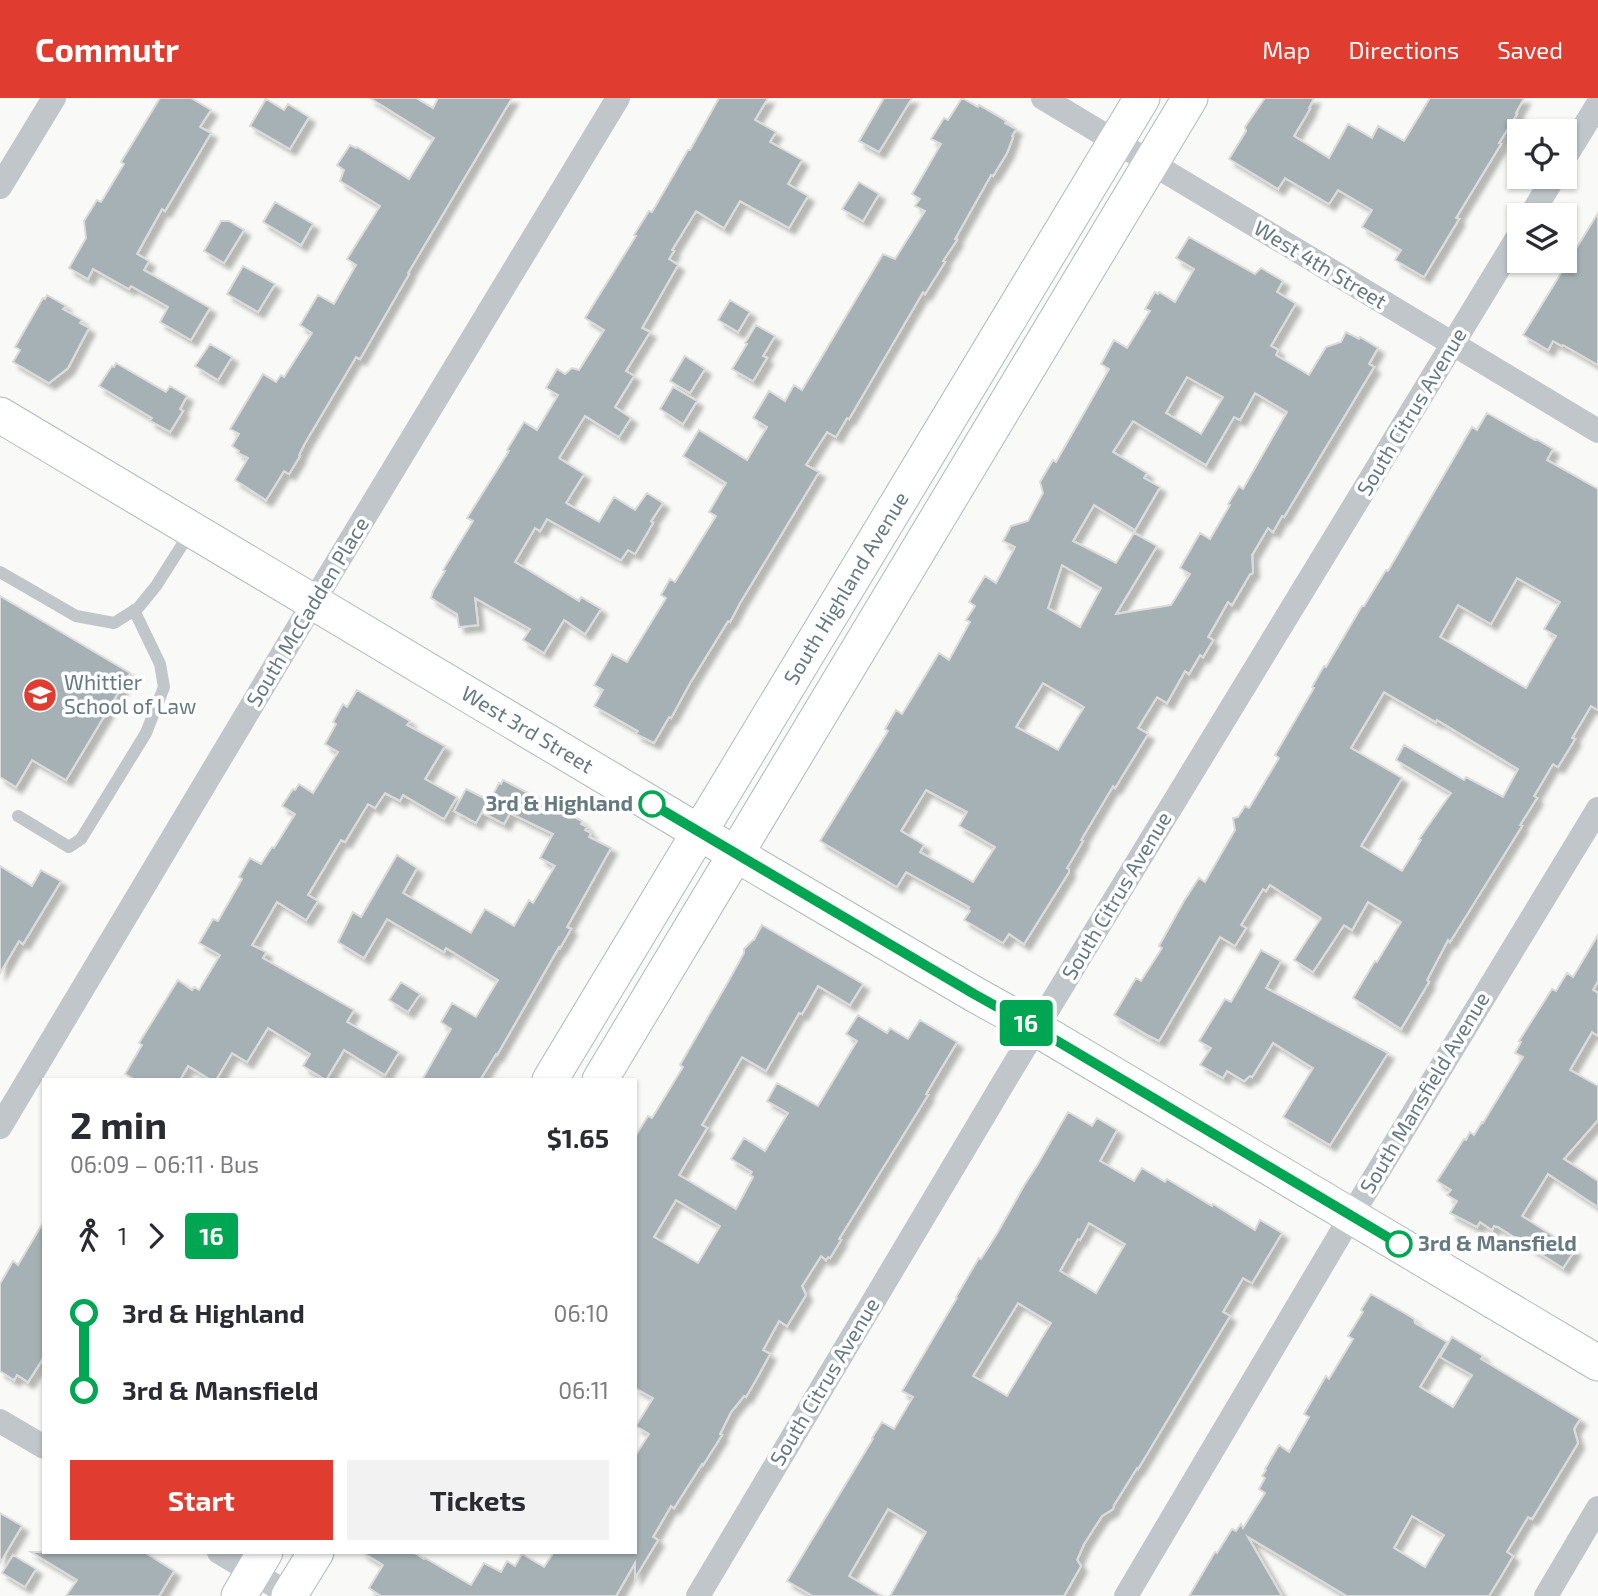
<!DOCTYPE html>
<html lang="en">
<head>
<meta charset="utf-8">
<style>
  :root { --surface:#fff; --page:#f2f2f3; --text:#2b2b33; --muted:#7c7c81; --accent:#e03d30 }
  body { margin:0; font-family:"Exo 2",sans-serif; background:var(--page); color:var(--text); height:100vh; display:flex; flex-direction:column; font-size:26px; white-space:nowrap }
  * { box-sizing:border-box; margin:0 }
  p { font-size:23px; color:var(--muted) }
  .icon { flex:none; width:38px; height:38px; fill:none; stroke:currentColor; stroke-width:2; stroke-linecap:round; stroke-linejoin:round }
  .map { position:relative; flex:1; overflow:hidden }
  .details { position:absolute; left:42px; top:980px; width:595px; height:476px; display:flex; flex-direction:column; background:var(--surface); border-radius:0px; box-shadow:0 2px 5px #0004 }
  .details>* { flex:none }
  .badge { padding:0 14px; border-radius:5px; font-size:24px; line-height:46px }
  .buttons { position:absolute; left:1507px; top:21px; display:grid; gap:14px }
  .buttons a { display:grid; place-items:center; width:70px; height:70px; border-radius:0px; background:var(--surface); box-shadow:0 2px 5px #0004; font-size:35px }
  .map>.badge { position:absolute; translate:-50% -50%; box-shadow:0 0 0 4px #fff }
  .legs { display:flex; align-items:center; gap:10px; height:77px; padding:0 28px; font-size:23px }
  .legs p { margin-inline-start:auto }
  .head { display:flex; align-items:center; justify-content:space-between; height:119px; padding:0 28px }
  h1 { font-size:38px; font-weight:700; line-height:52px }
  .primary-button { display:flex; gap:14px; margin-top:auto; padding:14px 28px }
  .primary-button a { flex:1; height:80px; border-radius:0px; background:var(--accent); color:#fff; font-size:28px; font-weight:700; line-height:80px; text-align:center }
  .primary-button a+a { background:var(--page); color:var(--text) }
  ul { padding:0 28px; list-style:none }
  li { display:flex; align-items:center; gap:24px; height:77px; font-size:26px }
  li i { display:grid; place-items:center; width:10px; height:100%; margin:0 9px; background:currentColor }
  li i::after { content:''; width:18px; height:18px; margin:-9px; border:5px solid; border-radius:50%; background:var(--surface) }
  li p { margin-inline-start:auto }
  li:first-child i { background:linear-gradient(#0000 50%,currentColor 0) }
  li:last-child i { background:linear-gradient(currentColor 50%,#0000 0) }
  header { display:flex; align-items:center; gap:42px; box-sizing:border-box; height:98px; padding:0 35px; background:var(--accent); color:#fff }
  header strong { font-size:33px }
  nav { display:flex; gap:38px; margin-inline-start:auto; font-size:24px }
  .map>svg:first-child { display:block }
  .building { fill:#a5b1b4; stroke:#dbdbd9; stroke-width:2; fill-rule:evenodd; filter:url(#shadow) }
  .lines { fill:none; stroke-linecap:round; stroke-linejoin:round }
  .secondary-casing { stroke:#b0b9bc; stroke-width:37 }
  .service { stroke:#c0c6c9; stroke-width:12 }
  .minor { stroke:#c0c6c9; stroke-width:24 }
  .secondary { stroke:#fff; stroke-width:35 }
  .line-1-casing { stroke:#fff; stroke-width:16 }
  .line-1 { stroke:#00a651; stroke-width:10 }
  .stop-1-dot { fill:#fff; stroke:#00a651; stroke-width:3.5 }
  .labels { text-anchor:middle; stroke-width:7; stroke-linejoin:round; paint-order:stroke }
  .street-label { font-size:21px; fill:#657a81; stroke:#fff }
  .poi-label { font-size:21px; fill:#657a81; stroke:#fff; text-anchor:start }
  .stop-label { font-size:21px; font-weight:bold; fill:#657a81; stroke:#fff; text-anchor:end }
</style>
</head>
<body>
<header>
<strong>Commutr</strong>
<nav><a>Map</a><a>Directions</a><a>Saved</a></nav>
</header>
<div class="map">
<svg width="1598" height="1498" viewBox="0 0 1598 1498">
  <defs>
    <filter id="shadow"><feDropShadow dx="6" dy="6" stdDeviation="2" flood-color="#0004"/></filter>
  </defs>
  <rect width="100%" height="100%" fill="#f9f9f7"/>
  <path class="building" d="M 160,0 L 191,0 L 211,12 L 200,29 L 211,35 L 165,113 L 162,111 L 137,156 L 149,163 L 144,172 L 210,210 L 191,242 L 160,224 L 168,209 L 131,188 L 129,191 L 93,171 L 88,181 L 69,170 L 86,140 L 84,123 L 97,102 L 101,104 L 124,66 L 121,64 Z
    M 370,0 L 416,0 L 433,10 L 438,0 L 512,0 L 408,175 L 409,176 L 360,261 L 356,259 L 305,345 L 299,357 L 300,358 L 289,376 L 284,373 L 266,402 L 235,382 L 248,360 L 238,355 L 239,353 L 232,348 L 239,336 L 230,331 L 263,276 L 276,284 L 281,277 L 284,279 L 312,235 L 300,227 L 318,197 L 334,206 L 356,167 L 347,161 L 380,108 L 340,83 L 344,72 L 337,67 L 350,47 L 356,50 L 357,49 L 409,81 L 434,40 Z
    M 719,0 L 768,0 L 755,22 L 776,34 L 770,44 L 802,62 L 788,86 L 808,98 L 789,130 L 740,103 L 724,130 L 696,113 L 672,152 L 674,153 L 669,161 L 678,167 L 642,230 L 650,234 L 626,273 L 634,278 L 615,309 L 631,320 L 619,339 L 585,318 L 559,360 L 584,376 L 566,405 L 599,424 L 614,399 L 635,412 L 647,395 L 663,405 L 651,423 L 653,425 L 635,456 L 628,452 L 621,462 L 547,421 L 540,433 L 535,430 L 515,464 L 579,503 L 581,499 L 601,511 L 585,536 L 564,522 L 544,555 L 523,542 L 530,531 L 475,500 L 478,527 L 459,529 L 457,516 L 431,500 L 433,493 L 445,473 L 443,472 L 473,423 L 467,420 L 509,353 L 507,352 L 524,324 L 537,332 L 558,297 L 546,290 L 557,271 L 565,276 L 572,270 L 579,272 L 604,232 L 585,220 L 636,138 L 634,137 L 649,113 L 652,114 L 688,52 L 690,52 Z
    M 884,0 L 912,0 L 879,54 L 859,43 Z
    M 962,0 L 978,9 L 979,7 L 1006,23 L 1005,25 L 1016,31 L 1012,38 L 1013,39 L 1007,55 L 993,78 L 991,77 L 955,141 L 957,142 L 943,163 L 945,164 L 925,196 L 923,194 L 849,321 L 847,320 L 836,339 L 827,334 L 806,367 L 819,374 L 740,505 L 730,524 L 728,523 L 690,585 L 671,620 L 669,619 L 654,645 L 636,636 L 638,633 L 594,608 L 603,592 L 594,587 L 612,556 L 627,564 L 666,500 L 661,497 L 670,481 L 675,484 L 716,418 L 709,414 L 726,385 L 683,358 L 699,332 L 747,362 L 767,329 L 753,320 L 769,293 L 785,303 L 794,287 L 802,292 L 883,156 L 895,161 L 925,113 L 915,108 L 920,101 L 912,96 L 941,46 L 931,41 L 944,20 L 948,22 Z
    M 1265,0 L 1314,0 L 1309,10 L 1310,11 L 1294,38 L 1329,60 L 1348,26 L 1372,40 L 1378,28 L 1404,43 L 1430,0 L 1524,0 L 1516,15 L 1517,16 L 1499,45 L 1501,46 L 1456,120 L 1459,121 L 1424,179 L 1395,162 L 1401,152 L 1362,129 L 1372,112 L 1338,92 L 1329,106 L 1285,80 L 1278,91 L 1229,61 L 1246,33 L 1245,29 Z
    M 266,1 L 284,12 L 288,6 L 309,19 L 290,51 L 250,28 Z
    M 859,84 L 879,96 L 863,123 L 842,111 Z
    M 275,104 L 313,126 L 301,147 L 263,124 Z
    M 1598,115 L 1598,267 L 1563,247 L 1562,248 L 1553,243 L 1548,252 L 1523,237 Z
    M 221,123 L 229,123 L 244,132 L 224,165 L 204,153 Z
    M 1189,139 L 1255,176 L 1261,170 L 1283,183 L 1277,194 L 1295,205 L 1295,207 L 1271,248 L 1278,252 L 1276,257 L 1309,277 L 1326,249 L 1341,244 L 1346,234 L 1359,241 L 1360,239 L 1378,250 L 1369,266 L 1374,269 L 1284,419 L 1282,418 L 1273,434 L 1268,430 L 1252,457 L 1253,475 L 1250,476 L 1232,507 L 1228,504 L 1208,539 L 1213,542 L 1203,559 L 1200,557 L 1189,576 L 1185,573 L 1167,605 L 1157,599 L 1138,630 L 1148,636 L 1115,690 L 1113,688 L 1081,742 L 1083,743 L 1067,770 L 1069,771 L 1069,774 L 1024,846 L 1009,836 L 1003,845 L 964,822 L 970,813 L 968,811 L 969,809 L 906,774 L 897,789 L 820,743 L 888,633 L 885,631 L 896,612 L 902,616 L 939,555 L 949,562 L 970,524 L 966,522 L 975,508 L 969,504 L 985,478 L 996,485 L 1015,449 L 1003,443 L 1011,428 L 1028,423 L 1043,395 L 1040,384 L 1053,362 L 1056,364 L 1100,287 L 1109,271 L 1101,266 L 1114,242 L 1127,250 L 1150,213 L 1145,211 L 1155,194 L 1158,196 L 1159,194 L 1175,204 L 1194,171 L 1176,160 ZM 1187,279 L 1223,299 L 1201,336 L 1166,315 ZM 1255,295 L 1287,314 L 1243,391 L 1239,388 L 1228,406 L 1230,407 L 1210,441 L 1200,435 L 1180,470 L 1190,476 L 1171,507 L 1116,516 L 1157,448 L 1134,435 L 1116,465 L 1073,443 L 1094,407 L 1135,432 L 1160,389 L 1144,380 L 1147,375 L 1113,354 L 1133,323 L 1206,367 L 1234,319 L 1240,322 ZM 1062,467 L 1101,490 L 1080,529 L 1048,510 ZM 1043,585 L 1084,609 L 1058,652 L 1016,629 ZM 926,692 L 967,714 L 959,728 L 995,749 L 973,784 L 920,754 L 924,747 L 901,733 Z
    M 243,168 L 275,186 L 258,214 L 227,196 Z
    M 47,197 L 66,208 L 63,211 L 82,222 L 80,225 L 89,230 L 68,270 L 49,285 L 13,264 L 20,252 L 15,249 L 43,200 L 45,201 Z
    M 730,202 L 750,214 L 738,234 L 718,222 Z
    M 756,227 L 775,238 L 763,258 L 767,260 L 753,283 L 732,271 L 747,246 L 745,245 Z
    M 210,246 L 232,259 L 218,282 L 195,268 Z
    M 685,258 L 705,271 L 690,295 L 670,283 Z
    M 116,265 L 166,294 L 170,288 L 187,298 L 180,311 L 183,313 L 170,334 L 150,323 L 152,320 L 99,288 L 112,268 L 114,269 Z
    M 673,289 L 697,303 L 683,326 L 660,311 Z
    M 1487,315 L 1535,342 L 1536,341 L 1553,351 L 1547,362 L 1598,391 L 1598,612 L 1591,608 L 1572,640 L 1575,641 L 1558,669 L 1553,666 L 1534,698 L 1537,700 L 1520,727 L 1522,728 L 1450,844 L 1448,842 L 1427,882 L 1429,884 L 1401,931 L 1353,900 L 1375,863 L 1377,864 L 1401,824 L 1368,804 L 1352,832 L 1344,827 L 1313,874 L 1294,862 L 1321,820 L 1270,787 L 1266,793 L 1263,791 L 1241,827 L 1246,830 L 1235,848 L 1220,839 L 1159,943 L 1149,938 L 1114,917 L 1136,880 L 1141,883 L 1162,850 L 1159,848 L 1184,803 L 1199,780 L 1205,784 L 1235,732 L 1233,720 L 1238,719 L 1245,708 L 1249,710 L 1279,660 L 1275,657 L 1314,590 L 1312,589 L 1324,568 L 1326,569 L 1362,508 L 1364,508 L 1386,472 L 1388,473 L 1472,329 L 1477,332 ZM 1517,480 L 1560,504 L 1544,531 L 1556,538 L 1526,590 L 1440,539 L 1458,507 L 1491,526 ZM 1384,594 L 1436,624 L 1437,622 L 1518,671 L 1503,699 L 1466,679 L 1464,682 L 1404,647 L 1396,662 L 1451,695 L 1419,741 L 1421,742 L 1402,773 L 1361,748 L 1402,680 L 1351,650 Z
    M 0,498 L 130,575 L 66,682 L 32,662 L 16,689 L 0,679 Z
    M 357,592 L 410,623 L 407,627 L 445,648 L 425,681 L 457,699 L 444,721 L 403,697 L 400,703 L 385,695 L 375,710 L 368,706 L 345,744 L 341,742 L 308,797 L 318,803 L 306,822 L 277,804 L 252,847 L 266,854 L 263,860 L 354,912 L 347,924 L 399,954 L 385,977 L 344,952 L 326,982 L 303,968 L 310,956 L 268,930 L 247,964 L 232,955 L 216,982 L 211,982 L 188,968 L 180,982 L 135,982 L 125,976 L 142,947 L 139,945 L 178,882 L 192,892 L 194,889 L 199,892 L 220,857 L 199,845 L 213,821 L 218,823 L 242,781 L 239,779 L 250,760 L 261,766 L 272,749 L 274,750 L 295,716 L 282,708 L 293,691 L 295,692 L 299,686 L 313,695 L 338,654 L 325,646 L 336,626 L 333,624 L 343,606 L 347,609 Z
    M 503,682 L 582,723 L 581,726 L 587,729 L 585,732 L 591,735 L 589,739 L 611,750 L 567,829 L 571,831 L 560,850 L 559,849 L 497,957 L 496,956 L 480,982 L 422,982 L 451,931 L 441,924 L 452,905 L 476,919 L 498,882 L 446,850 L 444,854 L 387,821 L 364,860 L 338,844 L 353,814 L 361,819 L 397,757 L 417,770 L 403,795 L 471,835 L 485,811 L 514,828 L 529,802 L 533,805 L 555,768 L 540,760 L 553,736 L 510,715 L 504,726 L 483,715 L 499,685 L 501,686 Z
    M 466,691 L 488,702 L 476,725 L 454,713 Z
    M 0,768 L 32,788 L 41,772 L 61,783 L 23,846 L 19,843 L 0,875 Z
    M 762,827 L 863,886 L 850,907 L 818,888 L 802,916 L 799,915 L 766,973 L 742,959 L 702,1027 L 707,1030 L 679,1077 L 736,1111 L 753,1079 L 750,1077 L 752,1074 L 731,1061 L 744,1040 L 765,1053 L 788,1015 L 767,1003 L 777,985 L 818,1008 L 857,943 L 846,936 L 858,917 L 887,935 L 890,930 L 908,941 L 920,922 L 957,944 L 926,996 L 928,997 L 839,1141 L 841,1142 L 830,1160 L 828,1159 L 826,1162 L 821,1158 L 802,1188 L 806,1197 L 787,1228 L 779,1223 L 763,1252 L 770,1256 L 757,1280 L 746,1299 L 744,1298 L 731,1314 L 720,1336 L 722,1337 L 703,1367 L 702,1366 L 674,1410 L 671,1408 L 653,1439 L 658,1442 L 635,1480 L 635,1465 L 616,1498 L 381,1498 L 369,1490 L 383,1467 L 362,1454 L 413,1454 L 424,1461 L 425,1460 L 471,1487 L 484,1465 L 501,1474 L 507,1463 L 515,1468 L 522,1456 L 544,1469 L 554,1454 L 635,1454 L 635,1358 L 649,1336 L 636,1328 L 653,1300 L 635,1290 L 635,1039 L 648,1018 L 652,1020 L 683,969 L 680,967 L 728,884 L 744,855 L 744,851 L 753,842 L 754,842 ZM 676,1102 L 720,1128 L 698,1165 L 654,1139 Z
    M 1598,837 L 1598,883 L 1593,892 L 1598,895 L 1598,938 L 1592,934 L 1570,972 L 1598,988 L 1598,1022 L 1564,1061 L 1598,1083 L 1598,1109 L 1548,1076 L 1522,1118 L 1575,1152 L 1563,1170 L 1498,1129 L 1494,1128 L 1492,1132 L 1480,1124 L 1477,1129 L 1450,1115 L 1457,1103 L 1447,1097 L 1451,1092 L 1437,1083 L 1464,1041 L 1466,1042 L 1470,1034 L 1474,1037 L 1482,1024 L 1483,1025 L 1523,959 L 1515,955 L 1521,944 L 1519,943 L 1552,891 L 1556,893 L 1567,875 L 1573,879 Z
    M 1261,852 L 1281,863 L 1266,890 L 1388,955 L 1330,1047 L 1283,1019 L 1313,970 L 1273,945 L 1252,979 L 1250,978 L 1244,983 L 1227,973 L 1223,980 L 1200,967 L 1211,950 L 1199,943 L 1225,901 L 1231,904 Z
    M 401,884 L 420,896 L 408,914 L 389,902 Z
    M 1068,1014 L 1092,1028 L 1097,1020 L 1117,1032 L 1100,1063 L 1134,1083 L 1142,1070 L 1165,1084 L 1167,1081 L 1212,1108 L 1213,1106 L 1255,1132 L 1260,1122 L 1282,1135 L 1252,1185 L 1243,1180 L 1223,1214 L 1230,1218 L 1138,1371 L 1137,1370 L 1114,1407 L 1113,1411 L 1102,1418 L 1084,1446 L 1077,1462 L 1081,1468 L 1064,1498 L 890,1498 L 926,1434 L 888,1411 L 849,1478 L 882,1498 L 813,1498 L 787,1483 L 873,1341 L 872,1340 L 882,1324 L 894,1331 L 913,1299 L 902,1293 L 957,1200 L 956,1199 L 979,1160 L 981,1161 L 998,1134 L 1025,1086 L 1038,1066 ZM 1089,1125 L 1125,1146 L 1096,1195 L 1060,1173 L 1078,1141 L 1080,1142 ZM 1018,1205 L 1051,1225 L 1007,1298 L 973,1278 Z
    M 44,1123 L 44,1259 L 28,1284 L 17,1277 L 14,1282 L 0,1273 L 0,1186 L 13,1163 L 18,1167 Z
    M 1371,1196 L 1406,1216 L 1414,1221 L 1415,1225 L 1447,1244 L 1420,1289 L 1453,1309 L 1472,1277 L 1440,1259 L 1452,1239 L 1483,1258 L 1481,1261 L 1580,1321 L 1574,1331 L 1578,1345 L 1532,1421 L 1528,1419 L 1507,1454 L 1513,1458 L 1503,1475 L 1489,1498 L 1347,1498 L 1248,1439 L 1282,1498 L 1189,1498 L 1215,1454 L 1217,1455 L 1232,1431 L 1236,1433 L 1241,1426 L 1243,1430 L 1265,1395 L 1259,1391 L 1265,1380 L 1262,1378 L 1266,1372 L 1265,1371 L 1279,1347 L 1289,1354 L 1309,1319 L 1304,1316 L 1326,1278 L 1329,1281 L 1353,1241 L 1348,1238 L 1363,1214 L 1361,1212 ZM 1412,1418 L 1444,1437 L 1425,1469 L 1394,1450 Z
    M 0,1415 L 22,1428 L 0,1465 Z
    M 31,1454 L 144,1454 L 174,1473 L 159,1498 L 66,1498 L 77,1482 Z
    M 13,1457 L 36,1471 L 25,1489 L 2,1475 Z"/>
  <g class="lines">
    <g class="secondary-casing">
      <g id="secondary">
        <path id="s1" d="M 0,317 L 700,735 L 974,896 L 1037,931 L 1598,1265"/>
        <path id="s2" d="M 550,982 L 1142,0"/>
        <path d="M 600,982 L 1190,0"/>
        <path d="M 239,1498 L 265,1454"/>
        <path d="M 289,1498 L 316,1454"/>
      </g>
    </g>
    <path class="service" d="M 0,474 L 76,518 L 114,525 L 138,510 L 156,488 L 191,433
      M 18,718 L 69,749 L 81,741 L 146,635 L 164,589 L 160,566 L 134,512"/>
    <path class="minor" d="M 1043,0 L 1598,333
      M 1564,61 L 1598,6
      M 0,89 L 54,0
      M 1531,117 L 1554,79
      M 0,1029 L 338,463 L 618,0
      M 0,1323 L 44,1349
      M 219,1454 L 292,1498
      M 698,1498 L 1011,972 L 1519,137
      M 1126,1498 L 1351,1118 L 1598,711
      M 1546,1498 L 1598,1410"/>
    <use href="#secondary" class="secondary"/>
  </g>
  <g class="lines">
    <g class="line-1-casing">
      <path id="line-1" d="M 652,706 L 974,896 L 1037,931 L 1399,1146"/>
    </g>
    <use href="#line-1" class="line-1"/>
  </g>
  <defs>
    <g id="school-disc" transform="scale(1.75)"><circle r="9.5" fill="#e03d30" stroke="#fff"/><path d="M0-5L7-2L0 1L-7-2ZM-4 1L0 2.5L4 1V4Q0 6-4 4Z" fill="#fff"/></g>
  </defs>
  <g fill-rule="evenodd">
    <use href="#school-disc" x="40" y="597"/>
  </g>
  <g class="stop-1-dot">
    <circle cx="652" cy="706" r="12"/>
    <circle cx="1399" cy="1146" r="12"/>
  </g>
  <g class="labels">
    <g class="street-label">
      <text transform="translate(1320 167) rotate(31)" y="7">West 4th Street</text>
      <text transform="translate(1412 314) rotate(-59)" y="7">South Citrus Avenue</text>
      <text dy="7" stroke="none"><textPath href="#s2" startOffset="574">South Highland Avenue</textPath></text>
      <text transform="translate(308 514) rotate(-59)" y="7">South McCadden Place</text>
      <text dy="7" stroke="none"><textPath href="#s1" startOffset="614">West 3rd Street</textPath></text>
      <text transform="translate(1117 798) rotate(-59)" y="7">South Citrus Avenue</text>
      <text transform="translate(1425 995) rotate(-59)" y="7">South Mansfield Avenue</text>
      <text transform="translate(825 1284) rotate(-59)" y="7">South Citrus Avenue</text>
    </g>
    <g class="poi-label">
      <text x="64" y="592">Whittier<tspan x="64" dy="24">School of Law</tspan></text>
    </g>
    <g class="stop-label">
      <text x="633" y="713">3rd &amp; Highland</text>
      <text x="1418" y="1153" text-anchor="start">3rd &amp; Mansfield</text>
    </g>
  </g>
</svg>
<div class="buttons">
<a><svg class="icon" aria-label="locate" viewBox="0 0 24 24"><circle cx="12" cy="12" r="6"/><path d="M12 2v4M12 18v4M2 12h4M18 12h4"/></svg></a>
<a><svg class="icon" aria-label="layers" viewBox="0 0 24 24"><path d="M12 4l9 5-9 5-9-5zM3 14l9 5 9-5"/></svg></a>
</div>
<b class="badge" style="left:1026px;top:925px;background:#00a651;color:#fff">16</b>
<section class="details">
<div class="head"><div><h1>2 min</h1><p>06:09 – 06:11 · Bus</p></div><b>$1.65</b></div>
<div class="legs"><svg class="icon" aria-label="walk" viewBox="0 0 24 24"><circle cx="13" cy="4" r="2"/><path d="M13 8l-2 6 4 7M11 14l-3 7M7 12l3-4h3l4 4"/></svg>1<svg class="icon" aria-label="forward" viewBox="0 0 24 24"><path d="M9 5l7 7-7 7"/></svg><b class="badge" style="background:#00a651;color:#fff">16</b></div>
<ul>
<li><i style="color:#00a651"></i><b>3rd &amp; Highland</b><p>06:10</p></li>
<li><i style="color:#00a651"></i><b>3rd &amp; Mansfield</b><p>06:11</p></li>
</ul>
<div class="primary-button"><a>Start</a><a>Tickets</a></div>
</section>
</div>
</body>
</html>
